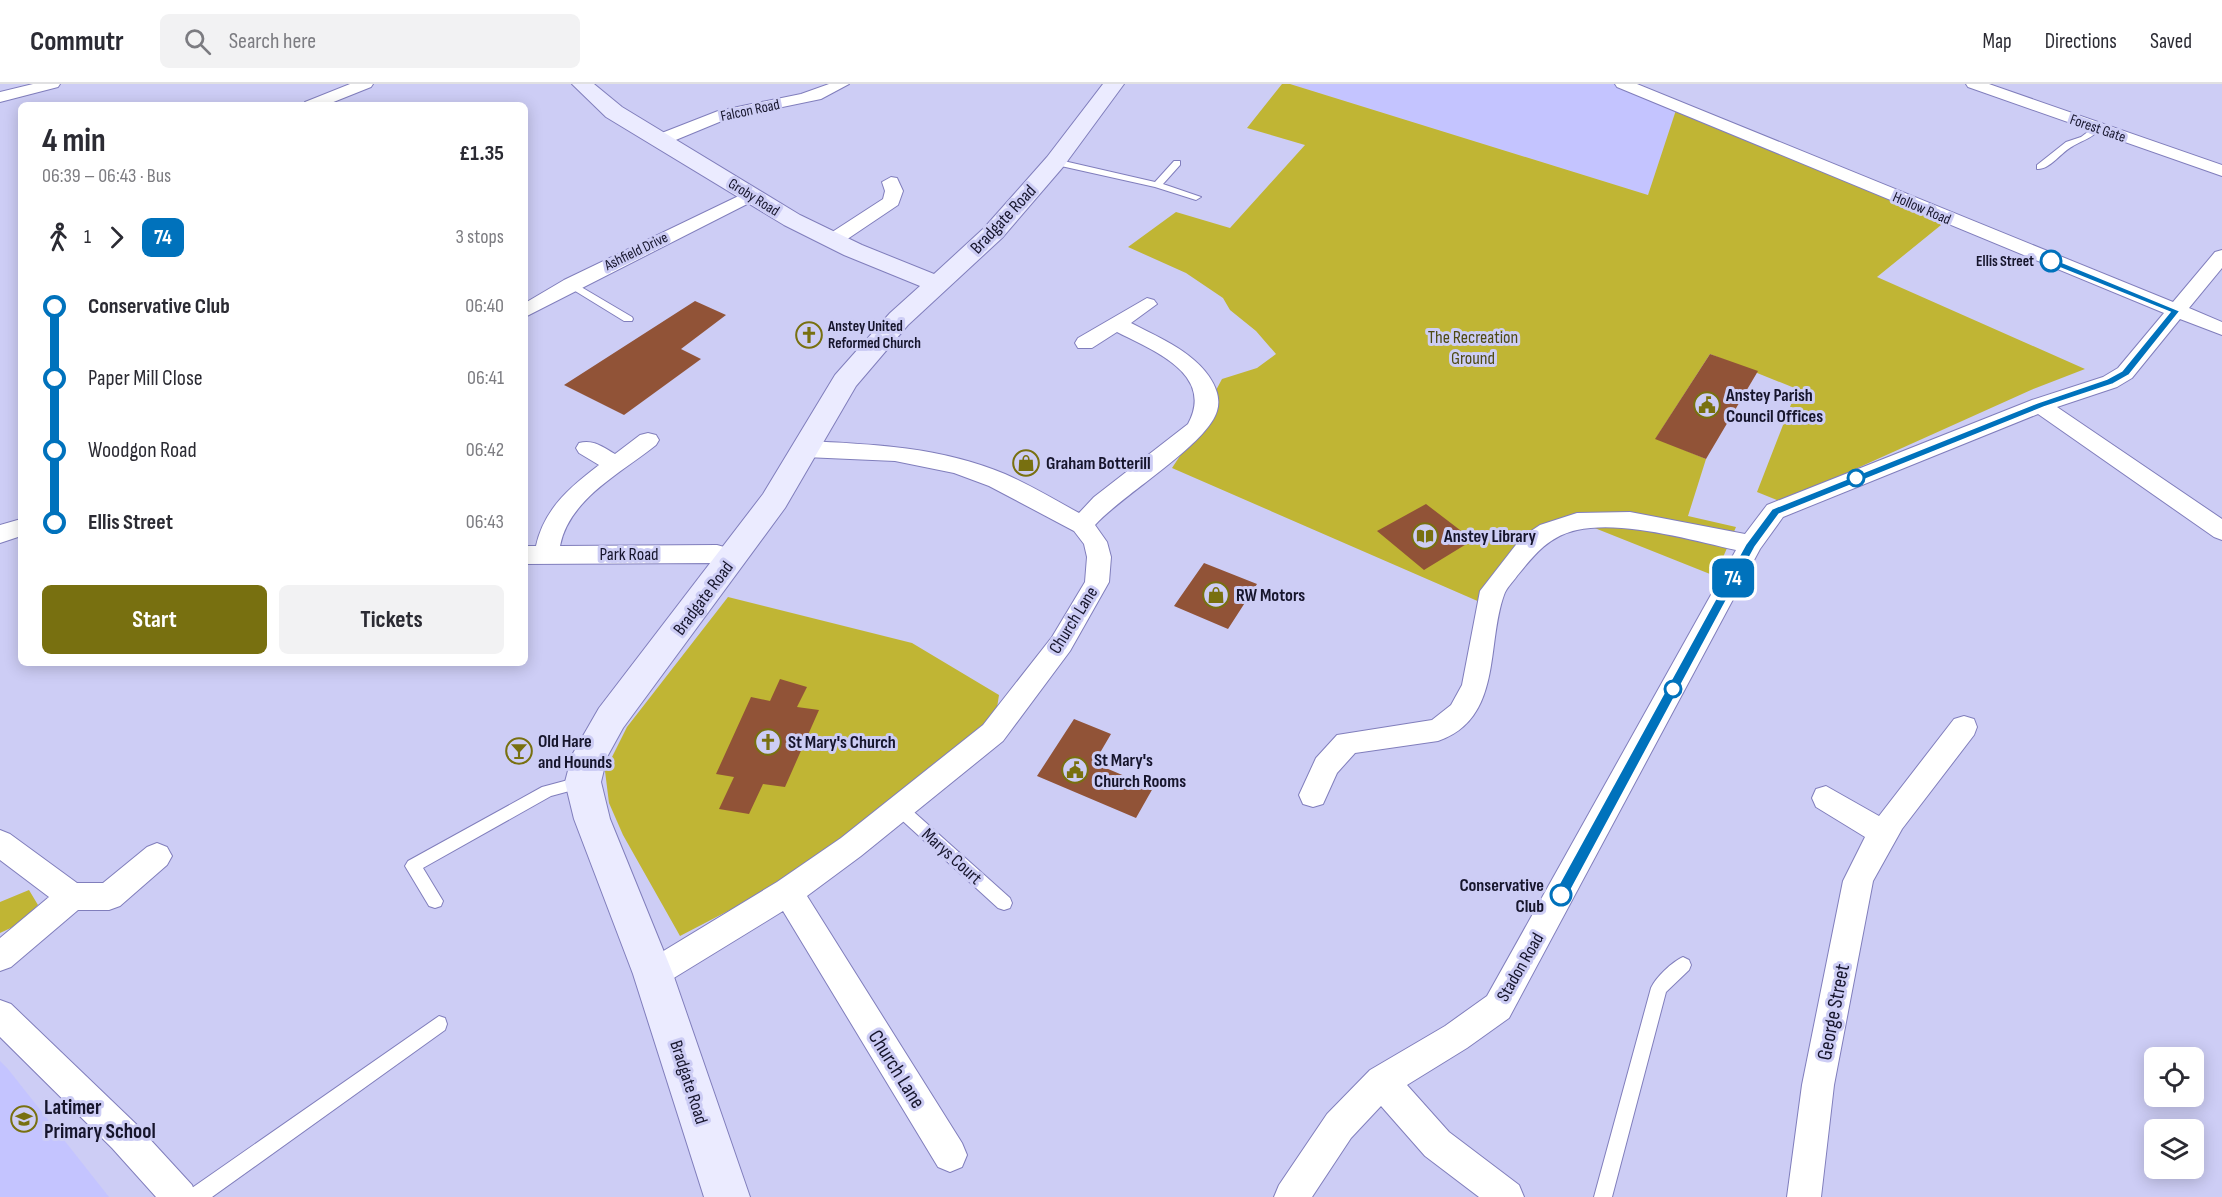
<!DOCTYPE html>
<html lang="en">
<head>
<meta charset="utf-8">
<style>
  :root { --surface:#fff; --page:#f2f2f3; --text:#2b2b33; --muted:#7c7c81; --line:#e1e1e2; --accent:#787010 }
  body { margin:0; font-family:"Sofia Sans Condensed",sans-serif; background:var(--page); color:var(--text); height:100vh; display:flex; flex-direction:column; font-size:22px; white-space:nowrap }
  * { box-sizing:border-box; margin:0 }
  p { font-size:20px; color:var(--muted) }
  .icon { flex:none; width:33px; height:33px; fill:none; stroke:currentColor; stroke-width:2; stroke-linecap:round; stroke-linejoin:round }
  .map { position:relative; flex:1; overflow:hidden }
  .side { position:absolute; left:18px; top:18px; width:510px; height:564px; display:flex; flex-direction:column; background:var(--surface); border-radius:9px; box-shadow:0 3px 15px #0003 }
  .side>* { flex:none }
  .badge { padding:0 12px; border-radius:9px; font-size:21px; line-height:39px }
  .buttons { position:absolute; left:2144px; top:963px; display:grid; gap:12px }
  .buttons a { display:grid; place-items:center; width:60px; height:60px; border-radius:9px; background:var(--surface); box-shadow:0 3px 15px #0003; font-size:30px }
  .map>.badge { position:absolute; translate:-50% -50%; box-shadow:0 0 0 3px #fff }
  .legs { display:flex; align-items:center; gap:9px; height:66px; padding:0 24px; font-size:20px }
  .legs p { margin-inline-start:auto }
  .overview { display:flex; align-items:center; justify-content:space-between; height:102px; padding:0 24px }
  h1 { font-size:33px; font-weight:700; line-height:45px }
  .action { display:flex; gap:12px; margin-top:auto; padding:12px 24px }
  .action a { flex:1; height:69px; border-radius:9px; background:var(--accent); color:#fff; font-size:24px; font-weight:700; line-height:69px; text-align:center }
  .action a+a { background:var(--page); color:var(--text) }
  ul { padding:0 24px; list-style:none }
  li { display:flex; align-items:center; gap:21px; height:72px; font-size:22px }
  li i { display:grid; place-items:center; width:9px; height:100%; margin:0 8px; background:currentColor }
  li i::after { content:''; width:15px; height:15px; margin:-8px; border:4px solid; border-radius:50%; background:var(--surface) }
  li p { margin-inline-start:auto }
  li:first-child i { background:linear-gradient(#0000 50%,currentColor 0) }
  li:last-child i { background:linear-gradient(currentColor 50%,#0000 0) }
  header { display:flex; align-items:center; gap:36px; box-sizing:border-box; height:84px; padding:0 30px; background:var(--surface); border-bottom:2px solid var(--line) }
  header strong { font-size:28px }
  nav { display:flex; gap:33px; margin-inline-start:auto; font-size:21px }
  .search { width:420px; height:54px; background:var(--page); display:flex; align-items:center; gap:15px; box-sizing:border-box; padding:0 21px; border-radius:9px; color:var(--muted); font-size:22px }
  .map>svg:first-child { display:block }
  .built { fill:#c4c4ff }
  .green { fill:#c0b534 }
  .building { fill:#915337 }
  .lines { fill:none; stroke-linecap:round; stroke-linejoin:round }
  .lane-casing { stroke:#807ebc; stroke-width:2 }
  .street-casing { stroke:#807ebc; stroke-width:2 }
  .secondary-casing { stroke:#807ebc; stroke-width:2 }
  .lane { fill:#fff; fill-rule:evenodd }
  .street { fill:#fff; fill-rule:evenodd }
  .secondary { fill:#ebebff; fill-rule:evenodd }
  .line-1 { fill:#0072bc; stroke:#fff; stroke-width:1.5 }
  .stop-1-dot { fill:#fff; stroke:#0072bc; stroke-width:3 }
  .labels { text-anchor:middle; stroke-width:6; stroke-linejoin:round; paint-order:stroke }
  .far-street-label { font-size:15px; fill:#16152c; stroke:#cdcdf5 }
  .far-stop-label { font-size:15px; font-weight:bold; fill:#16152c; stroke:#cdcdf5; text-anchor:end }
  .far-poi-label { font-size:15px; font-weight:bold; fill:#16152c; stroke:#cdcdf5; text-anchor:start }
  .street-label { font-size:18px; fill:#16152c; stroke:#cdcdf5 }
  .park-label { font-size:18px; fill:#4e4913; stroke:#cdcdf5 }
  .poi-label { font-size:18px; font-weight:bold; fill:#16152c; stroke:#cdcdf5; text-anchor:start }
  .stop-label { font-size:18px; font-weight:bold; fill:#16152c; stroke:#cdcdf5; text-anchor:end }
  .near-street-label { font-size:21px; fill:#16152c; stroke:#cdcdf5 }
  .near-poi-label { font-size:21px; font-weight:bold; fill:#16152c; stroke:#cdcdf5; text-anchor:start }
</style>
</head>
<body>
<header>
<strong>Commutr</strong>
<div class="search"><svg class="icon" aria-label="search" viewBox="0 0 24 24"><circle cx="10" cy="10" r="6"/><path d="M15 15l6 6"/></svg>Search here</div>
<nav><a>Map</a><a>Directions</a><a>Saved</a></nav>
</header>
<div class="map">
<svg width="2222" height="1113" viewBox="0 0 2222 1113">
  <rect width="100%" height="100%" fill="#cdcdf5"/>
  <path class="built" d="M 1290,0 L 1617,0 L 1676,26 L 1648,111 Z
    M 0,977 L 8,985 L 109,1113 L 0,1113 Z"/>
  <path class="green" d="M 1282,0 L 1290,0 L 1648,111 L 1676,26 L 1946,137 L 1877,193 L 2085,285 L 2031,306 L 1782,418 L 1757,408 L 1797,305 L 1710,270 L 1656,354 L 1706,375 L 1688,432 L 1736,443 L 1715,492 L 1577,437 L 1548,447 L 1489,522 L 1172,384 L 1205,334 L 1208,321 L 1222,295 L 1257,284 L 1276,270 L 1256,247 L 1230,226 L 1223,214 L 1186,189 L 1128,163 L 1176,128 L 1230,144 L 1305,61 L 1247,44 Z
    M 728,513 L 912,559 L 999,611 L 993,649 L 851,763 L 680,852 L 623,751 L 609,719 L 605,687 L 627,643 Z
    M 29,806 L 38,821 L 15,842 L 0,849 L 0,818 Z"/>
  <path class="building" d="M 695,217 L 726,231 L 681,265 L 701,275 L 624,331 L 564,301 Z
    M 1710,270 L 1758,287 L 1706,375 L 1655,355 Z
    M 1426,420 L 1473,456 L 1424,486 L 1377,447 Z
    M 1204,479 L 1257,500 L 1228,545 L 1174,522 Z
    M 780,595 L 807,603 L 797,623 L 819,626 L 785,703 L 763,700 L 749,730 L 719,725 L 734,693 L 716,690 L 751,613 L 770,617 Z
    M 1074,635 L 1111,650 L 1094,679 L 1153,704 L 1136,734 L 1037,692 Z"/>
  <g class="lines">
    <g class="lane-casing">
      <path id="lane" d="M 2097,41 L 2101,44 C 2091,55 2085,55 2073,62 C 2061,68 2050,86 2037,85 L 2037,81 L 2066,58 L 2081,53 Z
        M 1055,75 L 1155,98 L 1174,77 L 1180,77 L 1180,81 L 1163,100 L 1201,113 L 1196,116 L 1155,103 L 1052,80 L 1050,78 Z
        M 571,197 L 632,233 L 633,235 L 632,237 L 624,237 L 567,202 L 567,198 Z
        M 583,692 L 588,694 L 590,698 L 588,702 L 551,712 L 423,784 L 443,817 L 441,822 L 435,824 L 429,822 L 405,782 L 408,777 L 542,703 Z
        M 900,719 L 905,720 L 1010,814 L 1012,819 L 1010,824 L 1004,826 L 998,824 L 895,730 L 892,725 L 895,720 Z
        M 1683,873 L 1689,876 L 1691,881 L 1689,886 L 1666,908 L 1612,1113 L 1594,1113 L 1651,904 C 1656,893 1672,878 1683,873 Z
        M 439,932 L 445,934 L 447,940 L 445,946 L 212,1113 L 187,1113 L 189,1106 Z"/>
    </g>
    <g class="street-casing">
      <path id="street" d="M 33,0 L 60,0 L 58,3 L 0,18 L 0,8 Z
        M 350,0 L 373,0 L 371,3 L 326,21 L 303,21 L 305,18 Z
        M 829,0 L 849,0 L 821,15 L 729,34 L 666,60 L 660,61 L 651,56 L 654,52 L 718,27 L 801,10 Z
        M 1615,0 L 1637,0 L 2173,218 L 2215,168 L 2222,166 L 2222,184 L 2189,224 L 2222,238 L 2222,251 L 2180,235 L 2132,294 L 2117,303 L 2057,323 L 2222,435 L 2222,456 L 2214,453 L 2038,330 L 1783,433 L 1760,465 L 1509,934 L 1467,964 L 1407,1001 L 1449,1048 L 1519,1101 L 1524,1113 L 1479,1113 L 1425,1072 L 1381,1022 L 1351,1054 L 1312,1113 L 1274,1113 L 1279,1101 L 1327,1030 L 1370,986 L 1445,942 L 1487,912 L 1736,466 C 1690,456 1623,436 1577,446 C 1549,452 1534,471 1517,492 C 1513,498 1506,504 1504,511 C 1486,560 1503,635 1438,657 L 1355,669 L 1337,689 L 1323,720 L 1313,723 L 1303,720 L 1299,711 L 1316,674 L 1337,651 L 1432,636 L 1451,621 L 1462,601 L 1480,507 L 1522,453 L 1540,441 L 1577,429 L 1630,428 L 1745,450 L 1767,421 L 2032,316 L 2103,293 L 2118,284 L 2164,229 L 1617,3 Z
        M 1966,0 L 1989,0 L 2222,81 L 2222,92 L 1968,3 Z
        M 891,93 L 897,94 L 903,107 L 898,121 L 840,160 L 826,160 L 824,156 L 826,152 L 883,115 L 885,107 L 882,98 Z
        M 749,107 L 758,112 L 755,116 L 525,233 L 525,219 L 564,196 Z
        M 1147,214 L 1154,216 L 1157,220 L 1131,239 C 1152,250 1176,260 1194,276 C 1208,288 1223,308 1217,327 C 1207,361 1123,410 1095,441 L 1107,458 L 1111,473 L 1109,498 L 1070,567 L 1003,657 L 861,772 L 807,812 L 962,1059 L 967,1071 L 962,1083 L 950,1088 L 938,1083 L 783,827 L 664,900 L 653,905 L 642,900 L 637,890 L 642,880 L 777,798 L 841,754 L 983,641 L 1052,553 L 1085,498 L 1087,473 L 1084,460 L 1074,447 L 989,402 L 954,389 L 895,377 L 805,373 L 797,370 L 794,365 L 797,360 L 805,357 C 873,360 941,363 1005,390 C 1030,401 1055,416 1079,429 L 1094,413 L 1188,340 C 1215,290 1154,267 1117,248 L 1092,264 L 1078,264 L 1075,259 L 1078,254 Z
        M 648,349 L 656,351 L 659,356 L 656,361 C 621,389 569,415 560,462 L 717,461 L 742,468 L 745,474 L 742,480 L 733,483 L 717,479 L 525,480 L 525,462 L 536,462 C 544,425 570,403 599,381 L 579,369 L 576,364 L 579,359 C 593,355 603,363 615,370 L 640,351 Z
        M 21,435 L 21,452 L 0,459 L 0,441 Z
        M 1964,632 L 1974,635 L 1977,643 L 1974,651 L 1902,745 L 1873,797 L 1834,1001 L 1821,1113 L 1787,1113 L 1802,1001 L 1843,797 L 1865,753 L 1816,723 L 1812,714 L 1816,705 L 1826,702 L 1879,732 L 1954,635 Z
        M 0,746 L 10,750 L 77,799 L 103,799 L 147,763 L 157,759 L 167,763 L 172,772 L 167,781 L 120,822 L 109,826 L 78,826 L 11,883 L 0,887 L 0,854 L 49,813 L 0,776 Z
        M 0,916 L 11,920 L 136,1040 L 192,1101 L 197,1113 L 156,1113 L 112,1064 L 0,953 Z"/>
    </g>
    <g class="secondary-casing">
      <path id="secondary" d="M 572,0 L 594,0 L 622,23 L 800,131 L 862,161 L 934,190 L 984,144 L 1047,73 L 1103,0 L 1124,0 L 1063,83 L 1002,154 L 908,241 L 856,302 L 785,424 L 623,644 L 607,673 L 601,698 L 610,735 L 673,890 L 750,1113 L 704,1113 L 633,890 L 574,735 L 565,698 L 572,671 L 599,624 L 763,410 L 835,291 L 890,229 L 920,202 L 844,171 L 784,141 L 606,33 Z"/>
    </g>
    <use href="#lane" class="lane"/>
    <use href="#street" class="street"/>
    <use href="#secondary" class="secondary"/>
  </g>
  <path class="line-1" d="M 2048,175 L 2054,175 L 2180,227 L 2129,291 L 2113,300 L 2044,323 L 1779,430 L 1755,463 L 1566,815 L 1556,815 L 1556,806 L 1746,460 L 1772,425 L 2037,319 L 2107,295 L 2122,287 L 2170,228 L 2048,179 Z"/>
  <defs>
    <g id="church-ring" transform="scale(1.35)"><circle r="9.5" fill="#cdcdf5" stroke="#787010" stroke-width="1.5"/><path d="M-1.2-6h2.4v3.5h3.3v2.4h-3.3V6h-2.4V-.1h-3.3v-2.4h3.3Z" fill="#787010"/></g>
    <g id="civic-ring" transform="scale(1.35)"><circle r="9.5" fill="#cdcdf5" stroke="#787010" stroke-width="1.5"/><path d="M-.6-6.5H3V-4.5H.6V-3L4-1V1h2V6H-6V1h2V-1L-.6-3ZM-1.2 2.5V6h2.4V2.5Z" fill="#787010"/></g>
    <g id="shop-ring" transform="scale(1.35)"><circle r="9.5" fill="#cdcdf5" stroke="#787010" stroke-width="1.5"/><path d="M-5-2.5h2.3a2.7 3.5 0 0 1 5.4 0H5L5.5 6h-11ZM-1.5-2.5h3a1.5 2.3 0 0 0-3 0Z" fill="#787010"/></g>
    <g id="library-ring" transform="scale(1.35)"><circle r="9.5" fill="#cdcdf5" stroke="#787010" stroke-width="1.5"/><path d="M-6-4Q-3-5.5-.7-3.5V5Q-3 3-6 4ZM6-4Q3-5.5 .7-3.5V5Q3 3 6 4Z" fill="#787010"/></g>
    <g id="bar-ring" transform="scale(1.35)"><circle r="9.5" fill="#cdcdf5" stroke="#787010" stroke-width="1.5"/><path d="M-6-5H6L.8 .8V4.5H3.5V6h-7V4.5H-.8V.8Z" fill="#787010"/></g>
    <g id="school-ring" transform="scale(1.35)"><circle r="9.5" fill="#cdcdf5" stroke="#787010" stroke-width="1.5"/><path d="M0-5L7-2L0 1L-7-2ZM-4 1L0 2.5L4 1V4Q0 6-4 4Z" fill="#787010"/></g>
  </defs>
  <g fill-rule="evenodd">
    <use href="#church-ring" x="809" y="251"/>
    <use href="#civic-ring" x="1707" y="321"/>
    <use href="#shop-ring" x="1026" y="379"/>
    <use href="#library-ring" x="1425" y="452"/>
    <use href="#shop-ring" x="1216" y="511"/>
    <use href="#church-ring" x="768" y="658"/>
    <use href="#bar-ring" x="519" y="667"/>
    <use href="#civic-ring" x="1075" y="686"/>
    <use href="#school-ring" x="24" y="1035"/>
  </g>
  <g class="stop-1-dot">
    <circle cx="2051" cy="177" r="10"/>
    <circle cx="1856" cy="394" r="8"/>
    <circle cx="1673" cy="605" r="8"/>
    <circle cx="1561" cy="811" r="10"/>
  </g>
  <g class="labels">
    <g class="far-street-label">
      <text transform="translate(750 26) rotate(-12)" y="5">Falcon Road</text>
      <text transform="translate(2098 44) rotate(19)" y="5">Forest Gate</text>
      <text transform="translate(754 113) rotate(32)" y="5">Groby Road</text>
      <text transform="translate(1922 124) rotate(23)" y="5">Hollow Road</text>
      <text transform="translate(636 167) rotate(-26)" y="5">Ashfield Drive</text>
    </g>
    <g class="far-stop-label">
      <text x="2034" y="182">Ellis Street</text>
    </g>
    <g class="far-poi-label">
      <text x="828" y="247">Anstey United<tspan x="828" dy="17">Reformed Church</tspan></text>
    </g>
    <g class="street-label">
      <text transform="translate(1003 135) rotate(-47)" y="6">Bradgate Road</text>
      <text x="629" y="476">Park Road</text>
      <text transform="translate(703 514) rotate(-53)" y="6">Bradgate Road</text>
      <text transform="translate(1073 536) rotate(-58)" y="6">Church Lane</text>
      <text transform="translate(952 772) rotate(42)" y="6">Marys Court</text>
      <text transform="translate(1520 883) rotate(-60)" y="6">Stadon Road</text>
      <text transform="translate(689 998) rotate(72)" y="6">Bradgate Road</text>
    </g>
    <g class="park-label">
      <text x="1473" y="259">The Recreation<tspan x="1473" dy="21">Ground</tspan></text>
    </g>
    <g class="poi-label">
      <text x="1726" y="317">Anstey Parish<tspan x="1726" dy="21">Council Offices</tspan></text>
      <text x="1046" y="385">Graham Botterill</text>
      <text x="1444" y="458">Anstey Library</text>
      <text x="1236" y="517">RW Motors</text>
      <text x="538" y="663">Old Hare<tspan x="538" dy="21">and Hounds</tspan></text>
      <text x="788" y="664">St Mary's Church</text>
      <text x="1094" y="682">St Mary's<tspan x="1094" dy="21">Church Rooms</tspan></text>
    </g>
    <g class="stop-label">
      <text x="1544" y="807">Conservative<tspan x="1544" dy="21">Club</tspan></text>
    </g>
    <g class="near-street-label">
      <text transform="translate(1833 928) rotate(-79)" y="7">George Street</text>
      <text transform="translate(897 985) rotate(58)" y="7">Church Lane</text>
    </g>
    <g class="near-poi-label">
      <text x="44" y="1030">Latimer<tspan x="44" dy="24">Primary School</tspan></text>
    </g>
  </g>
</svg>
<div class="buttons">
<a><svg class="icon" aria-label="locate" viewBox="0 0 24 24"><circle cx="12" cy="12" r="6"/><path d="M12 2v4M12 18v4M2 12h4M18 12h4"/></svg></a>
<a><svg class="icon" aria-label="layers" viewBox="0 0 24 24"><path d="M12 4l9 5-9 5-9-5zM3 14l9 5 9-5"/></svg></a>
</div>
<b class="badge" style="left:1733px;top:494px;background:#0072bc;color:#fff">74</b>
<section class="side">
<div class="overview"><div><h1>4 min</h1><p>06:39 – 06:43 · Bus</p></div><b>£1.35</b></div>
<div class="legs"><svg class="icon" aria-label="walk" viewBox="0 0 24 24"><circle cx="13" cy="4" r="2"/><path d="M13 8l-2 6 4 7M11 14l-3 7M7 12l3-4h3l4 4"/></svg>1<svg class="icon" aria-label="forward" viewBox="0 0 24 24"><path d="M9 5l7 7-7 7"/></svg><b class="badge" style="background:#0072bc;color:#fff">74</b><p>3 stops</p></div>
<ul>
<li><i style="color:#0072bc"></i><b>Conservative Club</b><p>06:40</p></li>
<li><i style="color:#0072bc"></i><span>Paper Mill Close</span><p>06:41</p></li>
<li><i style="color:#0072bc"></i><span>Woodgon Road</span><p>06:42</p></li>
<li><i style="color:#0072bc"></i><b>Ellis Street</b><p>06:43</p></li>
</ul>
<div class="action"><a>Start</a><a>Tickets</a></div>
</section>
</div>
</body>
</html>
